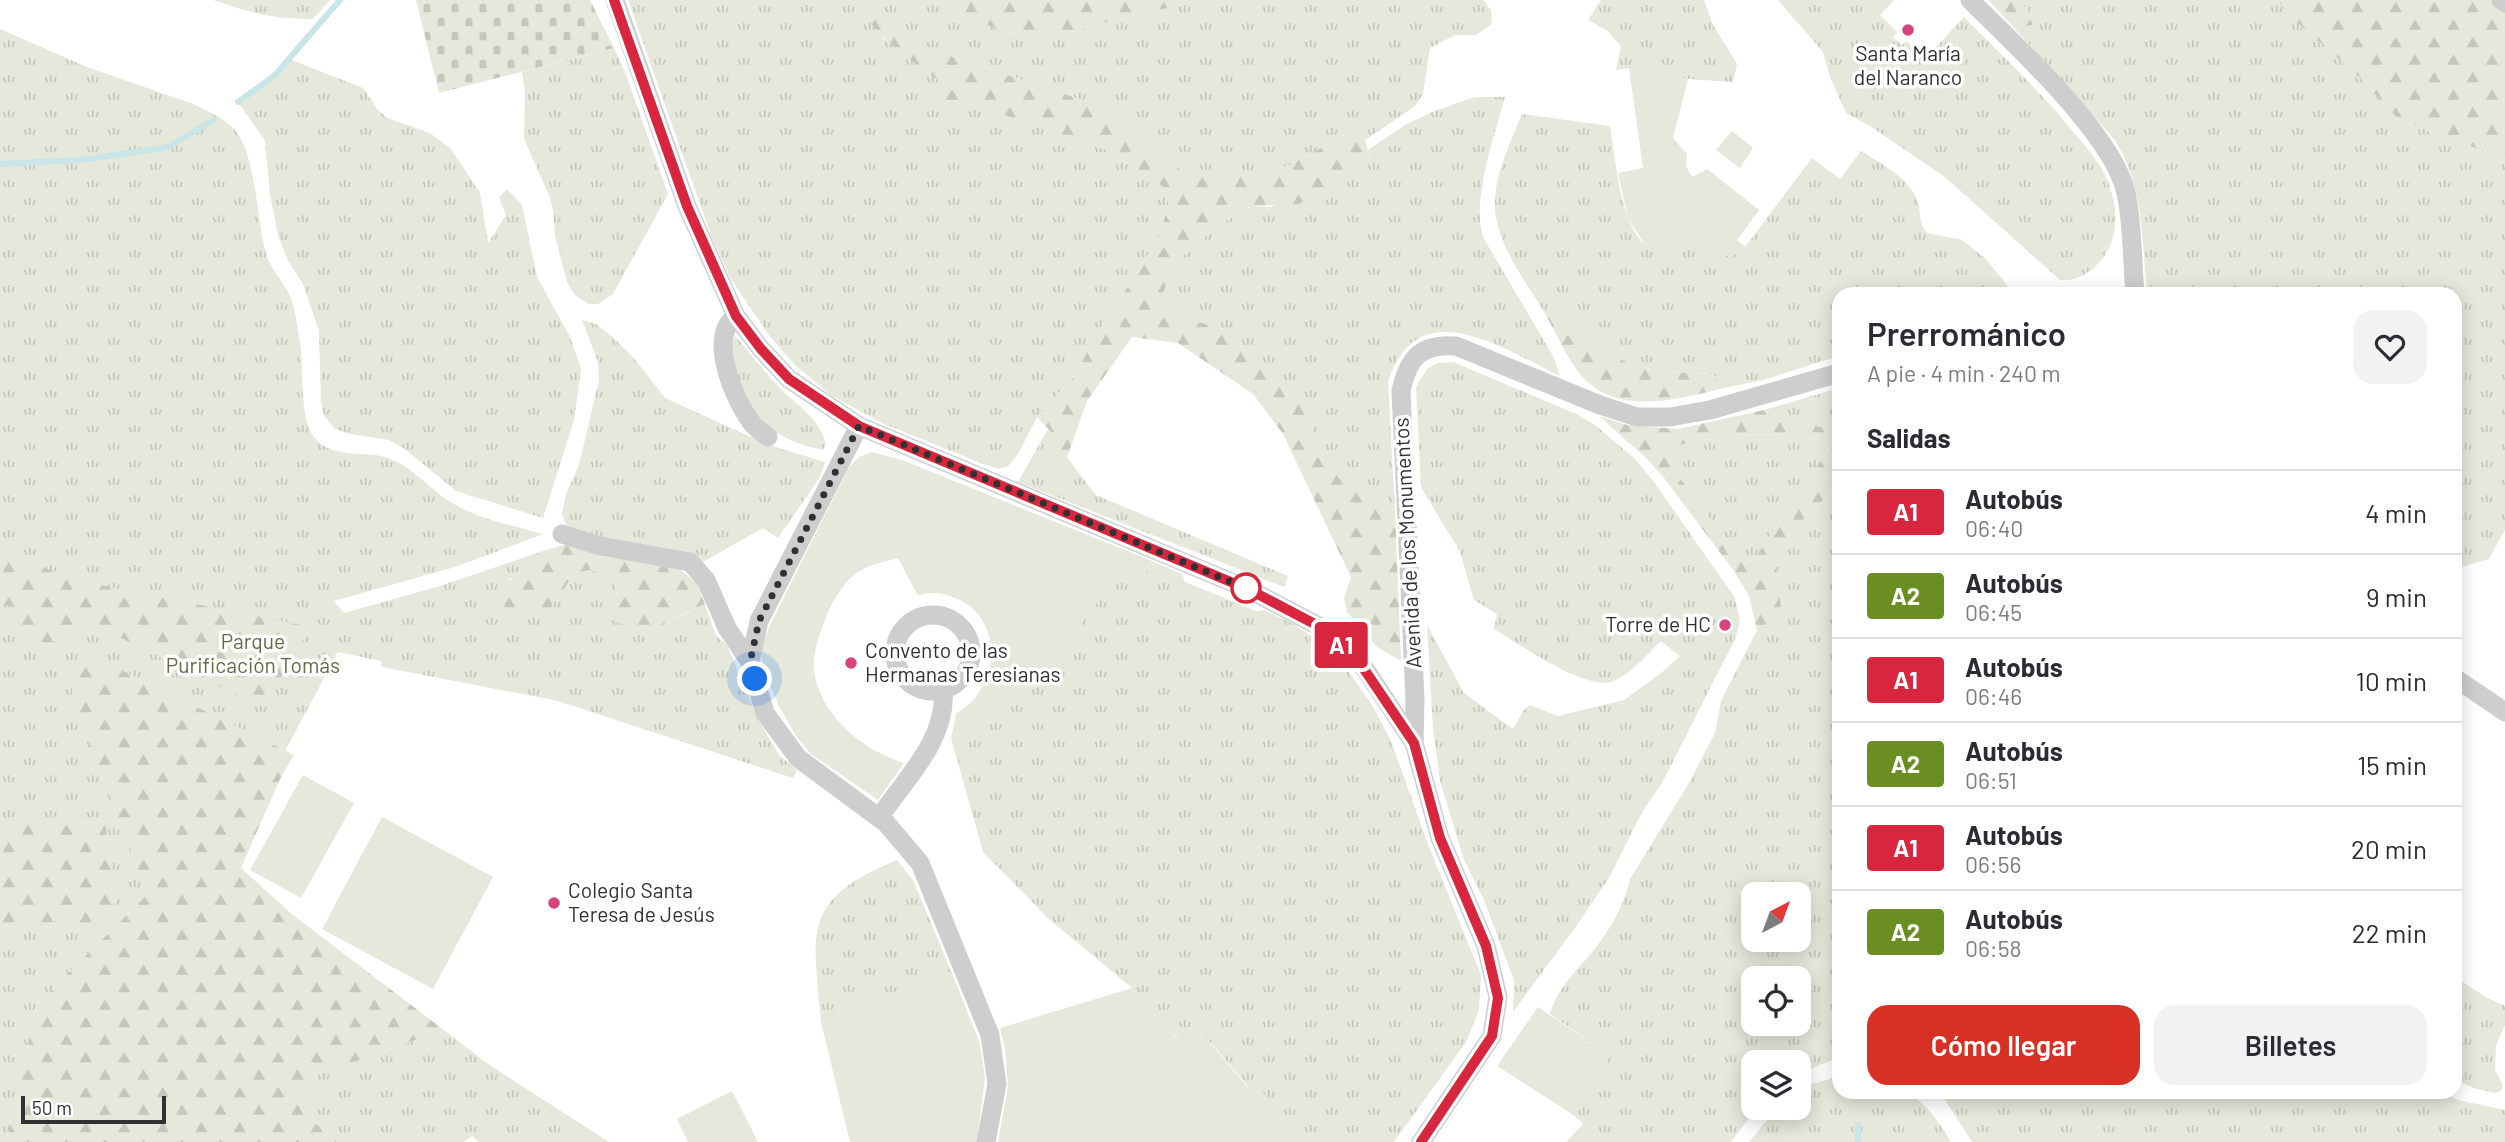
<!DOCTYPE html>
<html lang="es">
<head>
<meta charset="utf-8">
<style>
  :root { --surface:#fff; --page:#f2f2f3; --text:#2b2b33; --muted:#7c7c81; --line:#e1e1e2; --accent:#d93025 }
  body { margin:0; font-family:Barlow,sans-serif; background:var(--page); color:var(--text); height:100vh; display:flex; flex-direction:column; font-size:26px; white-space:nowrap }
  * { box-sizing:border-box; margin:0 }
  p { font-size:23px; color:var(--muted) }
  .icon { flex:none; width:38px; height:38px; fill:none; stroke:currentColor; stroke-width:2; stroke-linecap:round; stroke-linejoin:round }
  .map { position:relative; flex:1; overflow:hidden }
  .panel { position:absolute; left:1832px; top:287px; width:630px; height:812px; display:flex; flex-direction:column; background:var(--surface); border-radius:21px; box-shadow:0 4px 18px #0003 }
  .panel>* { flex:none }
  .badge { padding:0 14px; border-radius:5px; font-size:24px; line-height:46px }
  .needle { width:46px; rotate:41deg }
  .fabs { position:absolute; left:1741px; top:882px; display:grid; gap:14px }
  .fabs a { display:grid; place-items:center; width:70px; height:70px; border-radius:14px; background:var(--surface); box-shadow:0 4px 18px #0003; font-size:35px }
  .scale { position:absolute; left:21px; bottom:18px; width:145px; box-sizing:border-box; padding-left:7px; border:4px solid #313131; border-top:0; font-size:19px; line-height:24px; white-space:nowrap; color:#313131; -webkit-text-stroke:5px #fff; paint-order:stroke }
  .you { position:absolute; width:35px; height:35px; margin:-18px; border:5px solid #fff; border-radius:50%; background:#1a73e8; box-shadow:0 0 0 10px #1a73e833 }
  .map>.badge { position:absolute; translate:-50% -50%; box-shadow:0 0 0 4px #fff }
  h2 { padding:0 35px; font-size:26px; line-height:63px }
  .round { display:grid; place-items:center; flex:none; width:74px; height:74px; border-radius:21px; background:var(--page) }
  .headline { display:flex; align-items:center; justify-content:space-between; height:119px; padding:0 35px }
  h1 { font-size:33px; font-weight:600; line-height:52px }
  .cta { display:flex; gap:14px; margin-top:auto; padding:14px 35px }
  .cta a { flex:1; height:80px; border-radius:21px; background:var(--accent); color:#fff; font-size:28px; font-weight:600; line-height:80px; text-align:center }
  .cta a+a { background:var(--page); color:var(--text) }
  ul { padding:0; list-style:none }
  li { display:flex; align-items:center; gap:21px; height:84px; padding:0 35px; border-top:2px solid var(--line) }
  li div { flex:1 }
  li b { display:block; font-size:26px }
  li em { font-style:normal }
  li .badge { min-width:77px; font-weight:700; text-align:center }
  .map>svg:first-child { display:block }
  .grass { fill:url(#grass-tufts); fill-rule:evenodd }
  .forest { fill:url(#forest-firs); fill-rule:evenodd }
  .cemetery { fill:url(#cemetery-stones) }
  .garden { fill:#e6e8db }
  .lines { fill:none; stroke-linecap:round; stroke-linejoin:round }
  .stream { stroke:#c9e5e7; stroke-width:6 }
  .minor { stroke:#cecece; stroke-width:19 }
  .line-casing { stroke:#fff; stroke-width:16 }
  .line { stroke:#d7263d; stroke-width:10 }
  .walk { stroke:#313131; stroke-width:7; stroke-dasharray:0 12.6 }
  .poi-dot { fill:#da427e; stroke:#fff; stroke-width:2.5 }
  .stop-dot { fill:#fff; stroke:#d7263d; stroke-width:3.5 }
  .labels { text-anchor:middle; stroke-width:7; stroke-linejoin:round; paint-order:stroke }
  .poi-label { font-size:21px; fill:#313131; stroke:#fff; text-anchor:start }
  .street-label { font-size:21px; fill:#313131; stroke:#fff }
  .park-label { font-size:21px; fill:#626b41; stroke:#fff }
</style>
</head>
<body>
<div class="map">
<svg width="2505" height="1142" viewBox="0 0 2505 1142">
  <defs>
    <pattern id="grass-tufts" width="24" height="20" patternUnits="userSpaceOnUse" patternTransform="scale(1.75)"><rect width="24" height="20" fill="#e6e8db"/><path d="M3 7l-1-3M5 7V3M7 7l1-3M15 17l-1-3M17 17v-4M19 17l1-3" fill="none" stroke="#c6c7bc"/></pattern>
    <pattern id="forest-firs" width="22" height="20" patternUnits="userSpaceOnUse" patternTransform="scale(1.75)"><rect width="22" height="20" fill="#e6e8db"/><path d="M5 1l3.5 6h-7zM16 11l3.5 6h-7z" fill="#c6c7bc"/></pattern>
    <pattern id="cemetery-stones" width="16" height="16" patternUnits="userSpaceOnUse" patternTransform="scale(1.75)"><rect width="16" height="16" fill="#e6e8db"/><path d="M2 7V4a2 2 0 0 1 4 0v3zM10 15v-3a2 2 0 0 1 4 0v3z" fill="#c6c7bc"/></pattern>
  </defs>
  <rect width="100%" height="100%" fill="#fff"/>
  <path class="grass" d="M 213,0 L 330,0 L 313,19 C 272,19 252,13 213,0 Z
    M 628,0 L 858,0 L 884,39 L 939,81 L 939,99 L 965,103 L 1007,116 L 1110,151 L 1162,186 L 1169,204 L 1158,239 L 1093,341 L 1075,375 L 1037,417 L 1018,454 L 1008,466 L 999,469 L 983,464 L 882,423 L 832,396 L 795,365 L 768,334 L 731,279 L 712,238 Z
    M 874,0 L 934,0 L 942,7 L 1005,32 L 1058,36 L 1117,19 L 1205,0 L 1483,0 L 1491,10 L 1492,24 L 1476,35 L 1455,35 L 1430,48 L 1423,94 L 1414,107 L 1365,140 L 1348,133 L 1288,166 L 1252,174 L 1181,174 L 1180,169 L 1137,136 L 1121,121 L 1092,103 L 922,47 L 900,29 Z
    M 1601,0 L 1704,0 L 1713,25 L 1737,64 L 1733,82 L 1688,79 L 1629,68 L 1616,70 L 1621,46 L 1608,31 L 1588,20 Z
    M 1778,0 L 1894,0 L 1880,15 L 1897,32 L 1893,37 L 1902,45 L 1907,41 L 1925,59 L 1964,17 C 2002,55 2041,92 2075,134 C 2088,149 2105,168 2110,188 C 2118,213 2118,233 2105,255 C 2096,269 2078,282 2060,280 L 1945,177 L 1870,126 L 1846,113 L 1830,77 L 1823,52 Z
    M 2020,0 L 2277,0 L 2292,18 L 2359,77 L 2399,120 L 2505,159 L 2505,530 L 2489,559 L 2455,569 L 2455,294 L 2147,294 C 2142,242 2144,184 2114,139 L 2014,28 L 2036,23 Z
    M 0,29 L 87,67 L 193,104 C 206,110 219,116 230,125 C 258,149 255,220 267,256 C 271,269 282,280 288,292 C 296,307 297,327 300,343 C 304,368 299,417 314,437 C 334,462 368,448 393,460 C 414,469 430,489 449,501 C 476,519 512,525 543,534 L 455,567 L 334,601 L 344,613 L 440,586 L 555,547 L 508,580 L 547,612 L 575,573 L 590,570 L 613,574 L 618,593 L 611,605 L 675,618 L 705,604 L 716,636 L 727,645 L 757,717 L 779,755 L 797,770 L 793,778 L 558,701 L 382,667 L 381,661 L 338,652 L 285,751 L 107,663 L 74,705 L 148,894 L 37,1004 L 6,1142 L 0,1142 Z
    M 614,48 L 625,72 L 668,194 L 613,294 L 598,304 L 588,304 L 574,294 L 567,282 L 555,236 L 553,209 L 549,195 L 524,139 L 525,92 L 522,72 Z
    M 289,59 L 363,88 L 378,110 L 387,118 L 430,133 L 451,149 L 480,193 L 488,243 L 506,215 L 499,197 L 507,189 L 522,205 L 537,277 L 570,337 L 581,369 L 574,420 L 543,518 L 456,491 L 402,447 L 389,440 L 350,434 L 335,429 L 324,416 L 321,402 L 319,331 L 303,284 L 288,261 L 278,235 L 270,195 L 265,141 L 238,102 L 274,76 Z
    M 1475,97 L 1505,97 C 1495,134 1470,203 1484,239 L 1553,356 L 1560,376 C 1504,349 1417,289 1388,382 L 1395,511 L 1373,489 L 1341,481 L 1317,453 L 1310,421 L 1274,371 L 1244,350 L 1230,331 L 1175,315 L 1162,293 L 1175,263 L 1221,223 L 1252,206 L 1271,207 L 1370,158 L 1368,150 L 1405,125 L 1432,112 Z
    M 1522,114 L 1610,126 C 1616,160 1619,220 1645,245 L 1689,242 L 1731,257 L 1745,247 L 1812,158 L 1840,179 L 1861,151 C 1880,163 1906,176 1916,197 C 1922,209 1917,222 1927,233 L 1962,240 L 1986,259 L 2014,294 L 1839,294 L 1839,356 L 1763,380 L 1729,387 L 1711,374 L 1667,372 L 1633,365 L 1603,351 L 1558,317 L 1547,317 C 1527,282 1492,241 1495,198 C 1497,169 1511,141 1522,114 Z
    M 582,320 L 596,324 L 614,338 L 637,362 L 665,398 L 766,444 L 825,462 L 820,477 L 778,538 L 763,528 L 703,562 L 685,552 L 608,540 L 571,528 L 565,523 L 562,514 L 566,494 L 579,465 L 599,380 L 598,362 Z
    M 735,336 C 749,352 763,370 778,386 C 796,405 820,418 826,444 L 823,450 C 776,441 743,416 735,367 C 733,356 729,346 735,336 Z
    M 1453,362 L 1576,414 L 1595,425 L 1634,458 L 1654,482 L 1735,598 L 1740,621 L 1735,639 L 1662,783 L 1642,812 L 1610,876 L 1577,925 L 1513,1012 L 1514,980 L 1484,900 L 1464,860 L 1440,781 L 1433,729 L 1427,625 L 1464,693 L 1513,729 L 1523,711 L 1530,705 L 1558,716 L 1624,700 L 1660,674 L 1680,656 L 1661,641 C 1647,654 1629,677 1610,682 C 1583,689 1519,644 1494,629 L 1497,614 L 1474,600 L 1460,552 L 1421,487 L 1416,387 L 1427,369 L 1438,363 Z
    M 1839,388 L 1839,429 C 1813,427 1788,421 1764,410 Z
    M 1048,429 L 1053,434 L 1069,474 L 1075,468 L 1096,495 L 1288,576 L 1284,587 L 1018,482 Z
    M 1789,434 L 1821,440 L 1829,449 L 1754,559 L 1745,565 L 1669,465 L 1672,454 L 1680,445 L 1727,435 Z
    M 1839,485 L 1839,1057 L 1799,1074 L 1799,1062 L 1754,1062 L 1754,1108 L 1757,1108 L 1731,1142 L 1566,1142 L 1583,1124 L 1575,1116 L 1610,1056 L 1550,1014 C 1558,987 1575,973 1593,951 C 1610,930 1624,906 1630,879 L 1689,783 L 1715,733 L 1721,701 L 1757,630 L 1773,621 L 1781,606 L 1775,556 L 1790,532 ZM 1754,894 L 1799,894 L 1799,940 L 1754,940 ZM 1754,978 L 1799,978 L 1799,1024 L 1754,1024 Z
    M 1152,561 L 1182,574 L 1185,582 L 1256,611 L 1263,610 L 1292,623 L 1322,644 L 1345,667 L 1371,703 L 1391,741 L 1429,847 L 1481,975 L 1479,1010 L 1466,1042 L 1394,1142 L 1296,1142 L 1297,1139 L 1250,1089 L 1212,1044 L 1200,1034 L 1179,1039 L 1161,1024 L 1132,988 L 1050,920 L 983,852 L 951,738 L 1031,688 L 1043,663 L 1108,590 L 1127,575 L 1147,571 Z
    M 897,860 L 913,880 L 951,971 L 821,1022 C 813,930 801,900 897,860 Z
    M 2455,977 L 2486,997 L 2505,1006 L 2505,1025 L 2496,1045 L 2495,1070 L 2503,1085 L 2502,1090 L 2496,1093 L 2476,1089 L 2455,1080 Z
    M 444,1030 L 488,1064 L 609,1142 L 478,1142 L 473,1136 L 463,1142 L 337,1142 L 303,1113 L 314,1076 Z
    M 1837,1077 L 1839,1077 L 1839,1092 C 1854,1092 1895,1088 1906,1093 C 1927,1102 1940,1124 1951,1142 L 1749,1142 L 1777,1108 L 1799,1108 L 1799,1092 L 1812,1084 Z
    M 1940,1092 L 2444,1092 L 2458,1100 L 2505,1110 L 2505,1142 L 1972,1142 Z"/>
  <path class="forest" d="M 858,0 L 874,0 L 900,29 L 922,47 L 1092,103 L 1121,121 L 1137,136 L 1180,169 L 1181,174 L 1252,174 L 1288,166 L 1348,133 L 1365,140 L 1370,158 L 1340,180 L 1299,204 L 1252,206 L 1221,223 L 1175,263 L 1163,293 L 1175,315 L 1230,331 L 1244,350 L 1274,371 L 1301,400 L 1310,421 L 1317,453 L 1341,480 L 1373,489 L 1395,511 L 1401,661 L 1377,647 L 1347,612 L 1344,598 L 1351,577 L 1283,434 L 1253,394 L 1178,343 L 1132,337 L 1087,401 L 1067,457 L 1075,468 L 1069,474 L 1056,471 L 1052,461 L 1053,434 L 1037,417 L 1075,375 L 1093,341 L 1158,239 L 1169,204 L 1162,186 L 1110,151 L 1007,116 L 965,103 L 939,99 L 939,81 C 909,58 872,37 858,0 Z
    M 934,0 L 1205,0 L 1117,19 L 1058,36 L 1005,32 L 942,7 Z
    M 1988,0 L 2020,0 L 2037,24 L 2014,28 Z
    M 2277,0 L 2505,0 L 2505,159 L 2399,120 L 2359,77 L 2292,18 Z
    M 1547,317 L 1558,317 L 1566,320 L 1603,351 L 1633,365 L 1667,372 L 1711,374 L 1729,387 C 1681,398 1618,419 1580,374 C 1567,358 1557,335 1547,317 Z
    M 1764,410 C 1788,421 1813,427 1839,429 L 1839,485 L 1790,532 L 1775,556 L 1781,606 L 1773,621 L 1757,630 L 1749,596 L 1734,571 L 1664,478 L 1647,459 L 1599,416 L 1627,425 L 1678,429 ZM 1789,434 L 1821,440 L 1829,449 L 1754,559 L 1745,565 L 1670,465 L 1672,454 L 1680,445 L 1727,435 Z
    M 566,544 L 601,556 L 678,568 L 697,583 L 705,604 L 654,627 L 633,628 L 612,620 L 611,604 L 618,593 L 613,575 L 590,570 L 575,573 L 547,612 L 519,615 L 502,605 L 499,594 C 513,573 541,551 566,544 Z
    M 0,554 L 95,584 L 311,627 L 263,707 L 119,637 L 74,628 C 55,643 53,647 28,638 L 11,606 L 0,604 Z
    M 107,663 L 294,755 L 280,779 L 241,868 L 293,915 L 444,1030 L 314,1076 L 303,1113 L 337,1142 L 6,1142 L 37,1004 L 148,894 L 74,705 L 71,683 L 85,665 Z
    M 24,817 L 104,817 L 117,900 L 103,921 L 83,928 L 62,919 L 28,928 L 0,929 L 0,825 Z"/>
  <path class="cemetery" d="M 416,0 L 590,0 L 614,48 L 439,93 Z"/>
  <path class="garden" d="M 1629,68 L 1688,79 L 1673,138 L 1687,154 L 1686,166 L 1692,177 L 1707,169 L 1759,210 L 1737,240 L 1745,247 L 1731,257 L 1689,242 L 1645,245 L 1628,218 L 1618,173 L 1643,168 Z
    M 1732,131 L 1753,148 L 1740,168 L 1716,150 Z
    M 872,452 L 902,460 L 1152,561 L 1147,571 L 1127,575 L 1108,590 L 1093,607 L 1058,658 L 1043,663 L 1031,688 L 951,738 L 956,714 C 966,707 974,701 980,691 C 1001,659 993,612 955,598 C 944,593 929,591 918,596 L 898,558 C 884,562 870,564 858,572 C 843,582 831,603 825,620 C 818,637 811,659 815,677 C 825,720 865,751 904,763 L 878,800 L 811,754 L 796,736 L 779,706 L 764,670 L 761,651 L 769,627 L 849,467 L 859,457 Z
    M 303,775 L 354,803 L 301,898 L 250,870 Z
    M 382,817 L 493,877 L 433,989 L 322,929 Z
    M 951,971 L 979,1041 L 985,1076 L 977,1142 L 850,1142 L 821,1022 Z
    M 1132,988 L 1161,1024 L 1178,1039 L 1200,1034 L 1212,1045 L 1249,1089 L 1262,1091 L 1297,1139 L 1296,1142 L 998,1142 L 1008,1087 L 1005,1048 L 1000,1028 Z
    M 1538,1007 L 1610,1056 L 1575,1116 L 1497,1066 Z
    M 732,1091 L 758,1142 L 688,1142 L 677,1119 Z"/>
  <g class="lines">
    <path class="stream" d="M 238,102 L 274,76 L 340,0
      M 0,164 L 82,160 L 168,147 L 214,120
      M 1858,1142 L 1858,1125"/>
    <path class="minor" d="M 615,0 L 687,206 L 736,316 L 761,349 L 789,379 L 859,426 L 1250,590 L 1328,631 L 1365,669 L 1414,743
      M 1970,0 C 2013,43 2114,135 2126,193 C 2133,224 2132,262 2135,294
      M 2501,0 L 2505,3
      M 736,316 C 707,337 734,399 751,422 C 755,428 762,432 768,437
      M 859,426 L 759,621 L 750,662 L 765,713 L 798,758 L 886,823 L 920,863 L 990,1035 L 997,1084 L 986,1142
      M 562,534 L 600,546 L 690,562 L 706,580 L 727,628 L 750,662
      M895 653a38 38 0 1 1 76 0a38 38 0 1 1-76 0Z
      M 2455,678 L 2505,712
      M 879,818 C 905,779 948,739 943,689
      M 1421,1142 L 1492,1036 L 1498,997 L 1486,946 L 1440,838 L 1414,743 L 1415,699 L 1401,391 C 1408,358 1421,343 1456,346 L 1600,405 L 1637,417 L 1670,417 L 1710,410 L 1839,373"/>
  </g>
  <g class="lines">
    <g class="line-casing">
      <path id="line" d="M 614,0 L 687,206 L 736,316 L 761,349 L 789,379 L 859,426 L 1250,590 L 1328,631 L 1364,669 L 1414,743 L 1440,838 L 1486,946 L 1498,998 L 1492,1036 L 1421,1142"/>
    </g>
    <use href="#line" class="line"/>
    <path class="walk" d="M 755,679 L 750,662 L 759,621 L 859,426 L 1250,590 L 1246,588"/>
  </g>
  <g class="poi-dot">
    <circle cx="1908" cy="30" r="7"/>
    <circle cx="1725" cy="625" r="7"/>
    <circle cx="851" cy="663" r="7"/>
    <circle cx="554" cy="903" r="7"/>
  </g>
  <circle class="stop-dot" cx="1246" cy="588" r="14"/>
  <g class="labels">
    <g class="poi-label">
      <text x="1908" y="61" text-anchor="middle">Santa María<tspan x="1908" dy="24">del Naranco</tspan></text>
      <text x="1711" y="632" text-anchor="end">Torre de HC</text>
      <text x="865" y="658">Convento de las<tspan x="865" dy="24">Hermanas Teresianas</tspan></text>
      <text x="568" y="898">Colegio Santa<tspan x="568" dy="24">Teresa de Jesús</tspan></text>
    </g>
    <g class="street-label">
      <text transform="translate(1408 543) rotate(-93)" y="7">Avenida de los Monumentos</text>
    </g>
    <g class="park-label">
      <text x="253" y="649">Parque<tspan x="253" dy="24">Purificación Tomás</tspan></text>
    </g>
  </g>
</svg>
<div class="fabs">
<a><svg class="needle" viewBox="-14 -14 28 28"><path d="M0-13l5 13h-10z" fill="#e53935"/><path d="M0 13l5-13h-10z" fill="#7c7c81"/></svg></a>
<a><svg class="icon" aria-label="locate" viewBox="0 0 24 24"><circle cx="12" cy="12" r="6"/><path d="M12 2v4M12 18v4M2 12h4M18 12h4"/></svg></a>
<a><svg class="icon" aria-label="layers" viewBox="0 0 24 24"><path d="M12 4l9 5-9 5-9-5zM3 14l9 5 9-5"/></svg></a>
</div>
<div class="scale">50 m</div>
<div class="you" style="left:755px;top:679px"></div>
<b class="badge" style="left:1341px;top:645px;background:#d7263d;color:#fff">A1</b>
<section class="panel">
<div class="headline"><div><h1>Prerrománico</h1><p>A pie · 4 min · 240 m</p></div><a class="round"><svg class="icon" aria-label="heart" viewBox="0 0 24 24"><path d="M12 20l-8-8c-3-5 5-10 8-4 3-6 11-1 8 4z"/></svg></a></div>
<h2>Salidas</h2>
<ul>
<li><span class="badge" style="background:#d7263d;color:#fff">A1</span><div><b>Autobús</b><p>06:40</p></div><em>4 min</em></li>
<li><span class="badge" style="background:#6b8e23;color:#fff">A2</span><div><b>Autobús</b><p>06:45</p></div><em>9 min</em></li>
<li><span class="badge" style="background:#d7263d;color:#fff">A1</span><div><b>Autobús</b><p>06:46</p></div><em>10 min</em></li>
<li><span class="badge" style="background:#6b8e23;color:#fff">A2</span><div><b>Autobús</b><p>06:51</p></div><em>15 min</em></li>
<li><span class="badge" style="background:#d7263d;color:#fff">A1</span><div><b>Autobús</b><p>06:56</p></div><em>20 min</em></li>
<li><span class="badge" style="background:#6b8e23;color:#fff">A2</span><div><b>Autobús</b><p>06:58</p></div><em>22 min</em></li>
</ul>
<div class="cta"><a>Cómo llegar</a><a>Billetes</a></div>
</section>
</div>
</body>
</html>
